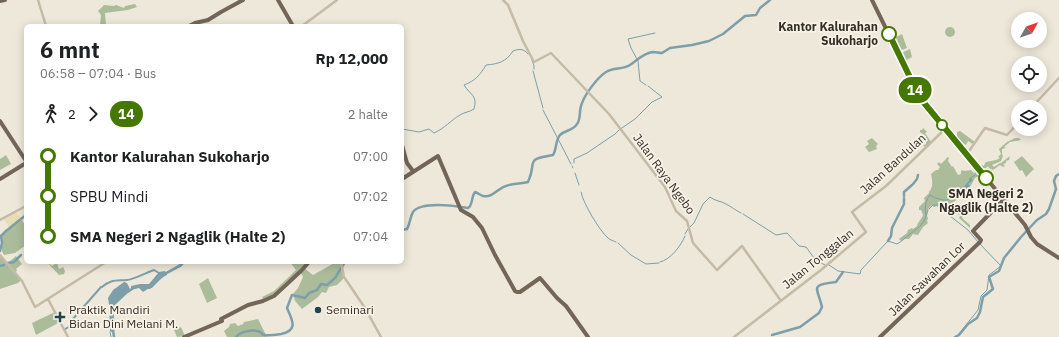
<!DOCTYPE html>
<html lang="id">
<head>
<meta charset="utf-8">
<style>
  :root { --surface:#fff; --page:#f2f2f2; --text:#202124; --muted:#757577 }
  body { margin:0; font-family:"IBM Plex Sans",sans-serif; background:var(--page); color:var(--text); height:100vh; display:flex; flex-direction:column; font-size:15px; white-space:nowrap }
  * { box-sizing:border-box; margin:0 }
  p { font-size:13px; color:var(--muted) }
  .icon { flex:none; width:22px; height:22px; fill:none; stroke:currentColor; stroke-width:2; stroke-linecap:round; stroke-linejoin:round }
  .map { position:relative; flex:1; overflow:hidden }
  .drawer { position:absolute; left:24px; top:24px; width:380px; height:240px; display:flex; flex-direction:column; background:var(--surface); border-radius:6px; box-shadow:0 2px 10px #0003 }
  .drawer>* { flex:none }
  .badge { padding:0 8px; border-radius:13px; font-size:14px; line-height:26px }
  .needle { width:26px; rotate:50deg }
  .buttons { position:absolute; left:1011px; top:12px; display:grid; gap:8px }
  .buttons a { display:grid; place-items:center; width:36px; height:36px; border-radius:50%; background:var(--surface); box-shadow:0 2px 10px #0003; font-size:20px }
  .map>.badge { position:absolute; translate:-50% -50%; box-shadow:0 0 0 2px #fff }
  .legs { display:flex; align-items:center; gap:6px; height:44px; padding:0 16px; font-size:13px }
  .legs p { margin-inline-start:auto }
  .summary { display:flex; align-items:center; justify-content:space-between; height:68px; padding:0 16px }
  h1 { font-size:22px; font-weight:700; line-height:30px }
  ul { padding:0 16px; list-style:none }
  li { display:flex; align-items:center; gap:14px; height:40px; font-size:15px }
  li i { display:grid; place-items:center; width:6px; height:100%; margin:0 5px; background:currentColor }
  li i::after { content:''; width:10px; height:10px; margin:-5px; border:3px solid; border-radius:50%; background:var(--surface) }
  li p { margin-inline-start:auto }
  li:first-child i { background:linear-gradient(#0000 50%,currentColor 0) }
  li:last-child i { background:linear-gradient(currentColor 50%,#0000 0) }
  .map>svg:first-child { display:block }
  .green { fill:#abbc9b }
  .sand { fill:#e7deb3 }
  .water { fill:#7c9fa9 }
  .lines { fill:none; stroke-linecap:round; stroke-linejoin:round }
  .stream { stroke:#7c9fa9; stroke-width:1 }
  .canal { stroke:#7c9fa9; stroke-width:2 }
  .river { stroke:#7c9fa9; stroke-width:2.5 }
  .minor { stroke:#c5baa7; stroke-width:2.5 }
  .major { stroke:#736659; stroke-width:4 }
  .line-1-casing { stroke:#fff; stroke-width:9 }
  .line-1 { stroke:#447800; stroke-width:6 }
  .stop-1-dot { fill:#fff; stroke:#447800; stroke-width:2 }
  .poi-dot { fill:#214450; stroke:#f7f2e5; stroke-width:1.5 }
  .labels { text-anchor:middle; stroke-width:3.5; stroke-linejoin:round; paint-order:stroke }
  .stop-label { font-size:12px; font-weight:bold; fill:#322d27; stroke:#f7f2e5; text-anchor:end }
  .street-label { font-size:12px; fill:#322d27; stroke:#f7f2e5 }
  .poi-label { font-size:12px; fill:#322d27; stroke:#f7f2e5; text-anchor:start }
</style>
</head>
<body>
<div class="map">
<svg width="1059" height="337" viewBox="0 0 1059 337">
  <rect width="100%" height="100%" fill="#eee8da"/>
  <path class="green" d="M 135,4 L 137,7 L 128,10 L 105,13 L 106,26 L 100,26 L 101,15 L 98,11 L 104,5 L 114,6 L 116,5 L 124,8 L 125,6 Z
    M945 32a5 5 0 1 1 10 0a5 5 0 1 1-10 0Z
    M 902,34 L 907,48 L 899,51 L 894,38 Z
    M 910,49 L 912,57 L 905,61 L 901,53 Z
    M 923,128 L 927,132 L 925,133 L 931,142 L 925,147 L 923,146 L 926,144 L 926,136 L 920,132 L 920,130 L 922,130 Z
    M 960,131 L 975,142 L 973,144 L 968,141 L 966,145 C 958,140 957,140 957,132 Z
    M 872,138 L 878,144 L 876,146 L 877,149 L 869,152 L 865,147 L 869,144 L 867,141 Z
    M 1015,138 L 1019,138 L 1021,140 L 1010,142 L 1004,147 L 1006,148 L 1002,149 L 1002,154 L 1003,156 L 1001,161 L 992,165 L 994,167 L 1000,163 L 1001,163 L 1010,156 L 1009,160 L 1006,161 L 1006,163 L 1003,164 L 1005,166 L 1003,167 L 1000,165 L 993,170 L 989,168 L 988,166 L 986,168 L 982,168 L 985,173 L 975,178 L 970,187 L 953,203 L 953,206 L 947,209 L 945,206 L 942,205 L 938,208 L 937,206 L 934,207 L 932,205 L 928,209 L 927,216 L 928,218 L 927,221 L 928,223 L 923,227 L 918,235 L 913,234 L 909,239 L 905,239 L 901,241 L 899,239 L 907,233 L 908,230 L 912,228 L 913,229 L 917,226 C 918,221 922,219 923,215 L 921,210 L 919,210 L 919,207 L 925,201 L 924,198 L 929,193 L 929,192 C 934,186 932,180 931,174 L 936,170 L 938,170 L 940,167 L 937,164 L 939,162 L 941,164 L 946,159 L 947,157 L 949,158 L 948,161 L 952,167 L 953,166 L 958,175 L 961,174 L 961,171 L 963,170 L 964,171 L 971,170 L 974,173 L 980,171 L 978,169 L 982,165 L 984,166 L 985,163 C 989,160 994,162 1000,158 L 998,157 L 1001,154 L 999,149 L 1007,142 Z
    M 6,155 L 11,164 L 0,170 L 0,159 Z
    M 1022,156 L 1034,169 L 1026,177 L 1022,170 L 1020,171 L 1014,162 Z
    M 971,200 L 972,202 L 969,206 L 967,206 L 960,212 L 959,213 L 964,215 L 962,218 L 970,225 L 970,228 L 959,218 L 961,215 L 957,214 L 956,211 Z
    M 22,220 L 26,227 L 26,245 L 15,253 L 4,255 C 0,250 3,242 1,236 L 6,231 Z
    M 0,256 L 9,265 L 10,264 L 9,262 L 16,256 L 22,264 L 16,269 L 17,271 L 15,272 L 21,280 L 18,283 L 0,289 Z
    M 47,262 L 52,266 L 57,263 L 59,269 L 63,267 L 65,271 L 64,274 L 59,275 Z
    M 290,262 L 307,262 L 294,277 L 286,282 L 270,297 L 263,300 L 262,297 L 274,291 L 296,270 Z
    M 336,262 L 340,262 L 342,273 L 344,278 L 337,285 L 329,287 L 326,293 L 322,292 L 318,297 L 302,309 L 295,301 L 293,294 L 298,288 L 303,277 L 301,273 L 304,268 L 313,275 Z
    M 208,278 L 217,298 L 207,303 L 199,284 Z
    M 55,312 L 60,322 L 36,335 L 32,323 Z
    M 258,319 L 267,337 L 227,337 L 224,331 L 229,327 L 230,324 L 235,323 L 238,326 L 243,324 L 244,322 Z
    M 181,327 L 185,336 L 177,337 L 174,330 Z"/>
  <path class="sand" d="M 16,212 L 21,219 L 9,227 L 4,220 Z"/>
  <path class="water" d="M 971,178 L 973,180 L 968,184 L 970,186 C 966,190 963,190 959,192 L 957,190 L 957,192 L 953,196 L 952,195 L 956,191 L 954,190 L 956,188 L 963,188 Z
    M 165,271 L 167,275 C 158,279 152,287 143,292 L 139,288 L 131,290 L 131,286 L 140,284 L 149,284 L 159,272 Z
    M 124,282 L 127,283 L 130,289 L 113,305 L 115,330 L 111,332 L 110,331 L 110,311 L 108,298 L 113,290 Z"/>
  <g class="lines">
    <path class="stream" d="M 532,60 L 534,66 L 534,69
      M 533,71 L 543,108
      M 646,85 L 640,81 L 638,61 L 631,48 L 628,39 L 655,33
      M 543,110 L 571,164
      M 402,129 L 419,132 L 429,129 L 434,133 C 445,128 450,121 460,115 C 464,112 470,112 474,109 C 478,95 470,95 464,85 C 475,81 480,75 486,65 C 498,64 506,62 513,51 C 518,49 524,48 528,54
      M 574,163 L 574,159 L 587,153 L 615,134 L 619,130 L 635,119 L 652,102 L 662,97 L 648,86
      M 572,166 L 573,168
      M 575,173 L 579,185
      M 969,179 L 975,175
      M 958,189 L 965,187 L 967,184
      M 581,192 C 583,203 599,230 608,238 C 610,240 614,241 616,242
      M 936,198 L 943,200 L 948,200 L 955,189
      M 929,209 L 933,205 L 942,205 L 951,215 L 950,216 L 968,230 L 978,242
      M 743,214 L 776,235 L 787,233 L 799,246 L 806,247 L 817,262 L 819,262 L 825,265
      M 926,215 C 924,209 926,199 930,195 L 935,198
      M 690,227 L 694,223 L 703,204 L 710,197 C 715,201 721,201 726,204 C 732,207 735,210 741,213
      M 685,234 L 688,229
      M 618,243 L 631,255 L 646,264 L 659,263
      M 660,262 C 670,260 681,246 685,236
      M 829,265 L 838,271 L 860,274 L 861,270 L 888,241 L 897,244 C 903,241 905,237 910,234 C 921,226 924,224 928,210
      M 165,273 L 184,262
      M 110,310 L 110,320
      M 110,332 L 111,337
      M 958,335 L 978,310 L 981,296 L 987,290 L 989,275 L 1001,266 L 980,244"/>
    <path class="canal" d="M 102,287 C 111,279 116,281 127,280 C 132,280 148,272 154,270 L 159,273
      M 64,330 L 70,326 L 72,320 L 101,287"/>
    <path class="river" d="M 913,184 L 917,179 L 918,175
      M 904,196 L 904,192 L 912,185
      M 402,230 L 407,229 C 410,224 410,217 413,212 C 421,201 456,206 468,208 C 473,205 471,197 475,192 C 478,193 480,195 483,196 C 493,198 498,188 506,186 C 513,183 521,184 528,182 C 538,161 523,160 553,155 C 557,149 555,141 560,135 C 565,130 573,131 577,124 C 581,119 579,112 581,106 C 584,95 597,78 606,72 C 614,67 622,70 630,65 C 638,60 643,53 653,52 C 656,52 659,53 662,53 L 670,48 L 692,45 L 709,41 L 723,34 L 745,16 L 756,15 L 760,8 L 770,0
      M 888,241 L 891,236 L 892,228 L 904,204 L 904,198
      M 0,251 L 2,243 L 1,236 L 6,231 L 26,215
      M 8,263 L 14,262 L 21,255
      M 0,266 L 4,265
      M 149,288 L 151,287 L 163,275 L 180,266 L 184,262
      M 113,305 L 126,293 L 132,289
      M 113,330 L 114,337
      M 772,335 L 800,327 L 819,313 L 822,307 C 818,288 808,285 836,282 L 843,272
      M 236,337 C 241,331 253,329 260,332 C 265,335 259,334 265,335 C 270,336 275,335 281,334 C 299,330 292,320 287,308 L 292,295 L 305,298 L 309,293 L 317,290 L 321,284 L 327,285 L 335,278 L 345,262
      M 955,337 L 959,335 L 968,324 L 977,318 L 980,312 L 983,297 L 993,289 L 989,277 L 999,271 L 1004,258 L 1021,237 L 1037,220 L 1046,214 L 1049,209 L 1056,189 L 1054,181 L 1056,176 L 1059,174"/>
    <path class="minor" d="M 38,0 L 46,26
      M 503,0 L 508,5 L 523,41 L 534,62 L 551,53 L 609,114 L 665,187 L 676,211 L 687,221 L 693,243 L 717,270 L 742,246 L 781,301
      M 302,26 L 337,0
      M 1032,107 L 1059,78
      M 967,154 L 985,128 L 1007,135 L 1018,123
      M 0,220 L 26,206
      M 0,255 L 22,281 L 35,307 L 106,262
      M 341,262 L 344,277 L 365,308 L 381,337
      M 48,299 L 68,337
      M 734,337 L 821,270 L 866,232 L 852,212 L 886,186 L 945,129"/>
    <path class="major" d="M 278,0 L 293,26
      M 872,0 L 920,98 L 1025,225 L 1031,237 L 1037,244 L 1059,258
      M 0,1 L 5,0
      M 189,26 L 195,23 L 208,20 L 221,12 L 243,0
      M 0,121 L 26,161
      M 402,145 L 407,163 L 413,171
      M 0,179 L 26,163
      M 402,179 L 438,156 L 460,208 L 461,210 L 473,217 L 482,228 L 495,255 L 515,291 L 517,292 L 520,292 L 540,278 L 557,298 L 566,306 L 588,337
      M 184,337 L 222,321 L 221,319 L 248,305 L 263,301 L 274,296 L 301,271 L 309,262
      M 880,337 L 980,242 L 981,240 L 973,231 L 1004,199"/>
  </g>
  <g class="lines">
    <g class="line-1-casing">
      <path id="line-1" d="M 889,34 L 920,98 L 986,178"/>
    </g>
    <use href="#line-1" class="line-1"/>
  </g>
  <g class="stop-1-dot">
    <circle cx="889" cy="34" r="7"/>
    <circle cx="942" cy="125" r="5"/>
    <circle cx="986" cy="178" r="7"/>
  </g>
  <g class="poi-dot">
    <circle cx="318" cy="310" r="4"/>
    <path d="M58 311h4v4h4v4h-4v4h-4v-4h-4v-4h4z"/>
  </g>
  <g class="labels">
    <g class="stop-label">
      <text x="878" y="31">Kantor Kalurahan<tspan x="878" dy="14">Sukoharjo</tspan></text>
      <text x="986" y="198" text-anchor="middle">SMA Negeri 2<tspan x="986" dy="14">Ngaglik (Halte 2)</tspan></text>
    </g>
    <g class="street-label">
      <text transform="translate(893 164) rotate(-42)" y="4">Jalan Bandulan</text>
      <text transform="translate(664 174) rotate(54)" y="4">Jalan Raya Ngebo</text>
      <text transform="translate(818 259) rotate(-39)" y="4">Jalan Tonggalan</text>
      <text transform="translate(927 279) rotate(-44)" y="4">Jalan Sawahan Lor</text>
    </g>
    <g class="poi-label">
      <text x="69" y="314">Praktik Mandiri<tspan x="69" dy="14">Bidan Dini Melani M.</tspan></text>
      <text x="326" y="314">Seminari</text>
    </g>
  </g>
</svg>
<div class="buttons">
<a><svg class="needle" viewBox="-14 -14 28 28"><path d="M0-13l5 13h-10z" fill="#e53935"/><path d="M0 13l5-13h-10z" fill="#757577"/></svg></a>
<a><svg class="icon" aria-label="locate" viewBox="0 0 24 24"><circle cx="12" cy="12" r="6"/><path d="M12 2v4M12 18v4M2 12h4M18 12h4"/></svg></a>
<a><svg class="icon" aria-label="layers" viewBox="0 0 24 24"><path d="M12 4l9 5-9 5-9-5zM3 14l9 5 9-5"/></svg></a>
</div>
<b class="badge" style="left:915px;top:90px;background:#447800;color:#fff">14</b>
<section class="drawer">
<div class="summary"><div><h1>6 mnt</h1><p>06:58 – 07:04 · Bus</p></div><b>Rp 12,000</b></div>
<div class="legs"><svg class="icon" aria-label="walk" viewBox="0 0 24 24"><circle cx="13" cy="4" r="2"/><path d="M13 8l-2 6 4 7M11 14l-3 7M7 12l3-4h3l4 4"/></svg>2<svg class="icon" aria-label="forward" viewBox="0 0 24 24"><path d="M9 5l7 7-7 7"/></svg><b class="badge" style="background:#447800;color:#fff">14</b><p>2 halte</p></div>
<ul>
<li><i style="color:#447800"></i><b>Kantor Kalurahan Sukoharjo</b><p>07:00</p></li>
<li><i style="color:#447800"></i><span>SPBU Mindi</span><p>07:02</p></li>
<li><i style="color:#447800"></i><b>SMA Negeri 2 Ngaglik (Halte 2)</b><p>07:04</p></li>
</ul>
</section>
</div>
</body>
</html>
